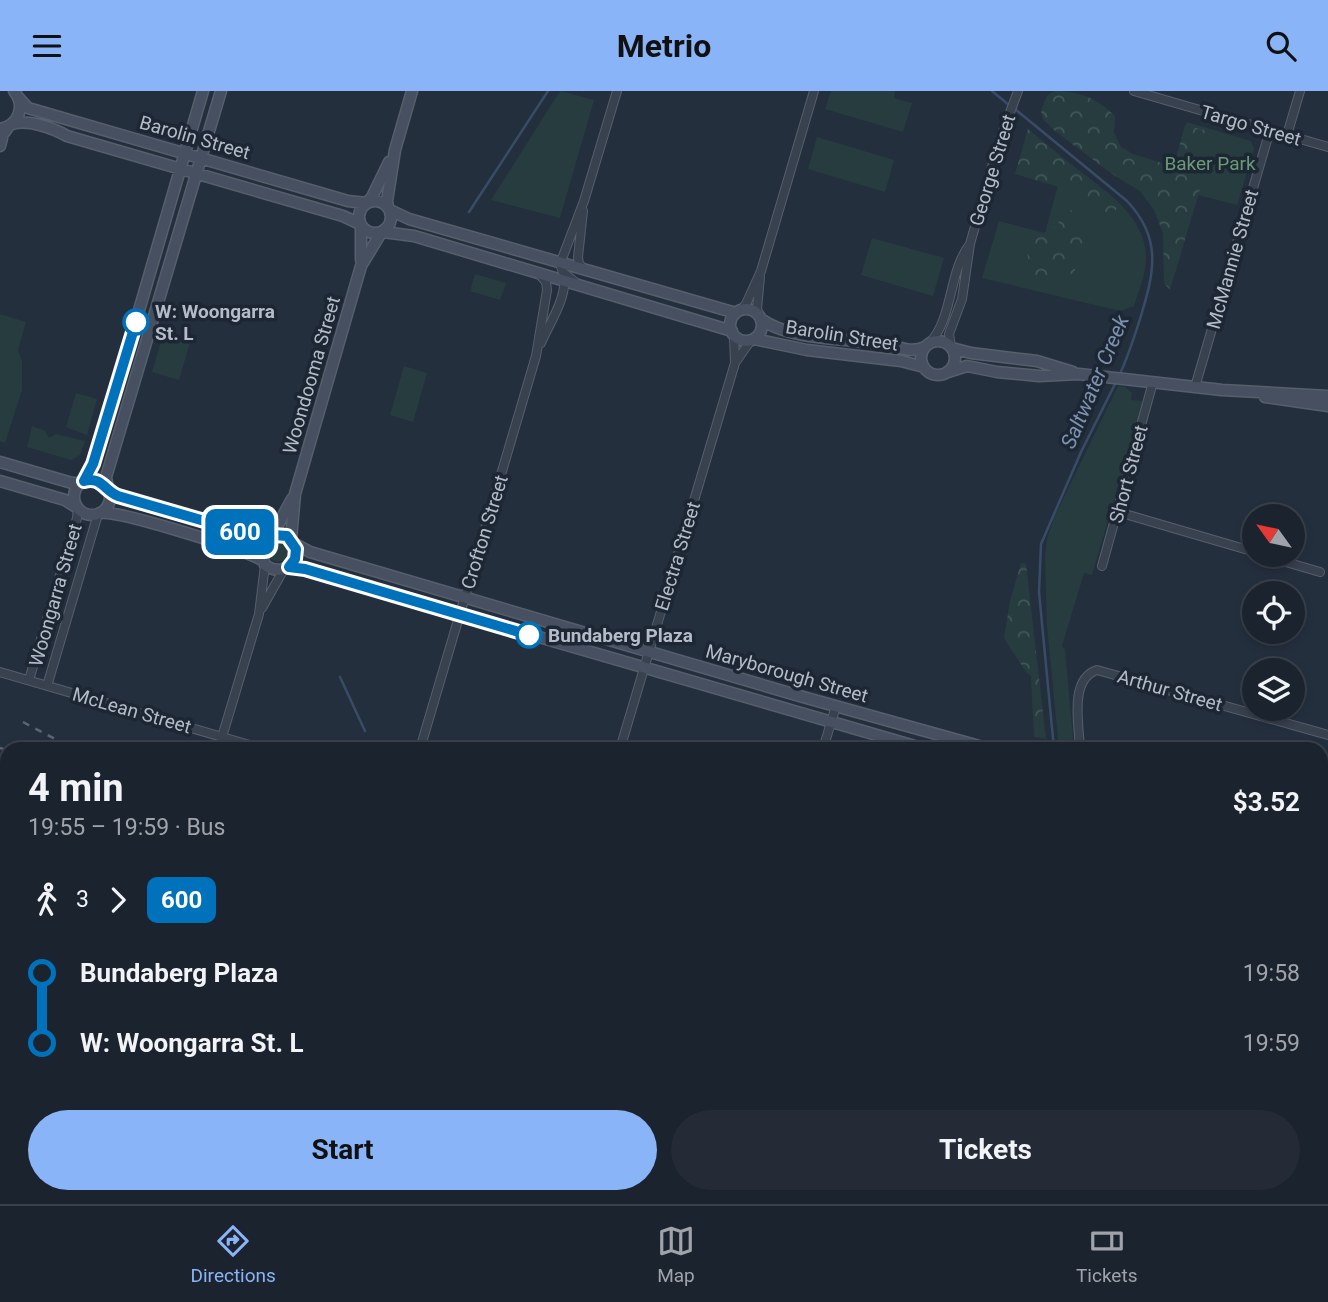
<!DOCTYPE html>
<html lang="en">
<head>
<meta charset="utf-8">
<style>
  :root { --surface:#1b232e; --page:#242b36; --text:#f1f3f6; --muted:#a0a4aa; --line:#39404a; --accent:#8ab4f8 }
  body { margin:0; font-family:Roboto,sans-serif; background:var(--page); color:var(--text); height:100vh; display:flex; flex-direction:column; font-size:26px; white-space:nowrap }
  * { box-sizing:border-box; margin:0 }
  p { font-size:23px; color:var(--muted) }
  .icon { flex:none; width:38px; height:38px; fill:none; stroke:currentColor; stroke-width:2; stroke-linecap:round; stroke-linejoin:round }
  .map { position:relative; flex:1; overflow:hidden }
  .drawer { position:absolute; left:0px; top:651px; width:1328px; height:462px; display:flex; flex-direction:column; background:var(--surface); border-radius:21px 21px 0 0; box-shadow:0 4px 10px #0003,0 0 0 2px var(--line) }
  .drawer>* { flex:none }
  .badge { padding:0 14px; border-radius:10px; font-size:24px; line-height:46px }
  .needle { width:46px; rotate:303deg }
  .tools { position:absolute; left:1242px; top:413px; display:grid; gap:14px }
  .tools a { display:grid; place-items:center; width:63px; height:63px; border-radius:50%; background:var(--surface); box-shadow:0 4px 10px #0003,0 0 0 2px var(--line); font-size:35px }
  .map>.badge { position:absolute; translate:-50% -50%; box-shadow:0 0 0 4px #fff }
  .legs { display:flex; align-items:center; gap:10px; height:77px; padding:0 28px; font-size:23px }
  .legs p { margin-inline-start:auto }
  .head { display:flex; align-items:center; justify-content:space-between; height:119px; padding:0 28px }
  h1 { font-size:38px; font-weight:700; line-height:52px }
  .button { display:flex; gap:14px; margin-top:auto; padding:14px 28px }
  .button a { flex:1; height:80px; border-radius:42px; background:var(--accent); color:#111; font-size:28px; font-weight:700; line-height:80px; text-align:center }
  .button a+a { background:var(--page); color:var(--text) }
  ul { padding:0 28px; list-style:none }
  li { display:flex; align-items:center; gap:24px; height:70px; font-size:26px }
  li i { display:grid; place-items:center; width:10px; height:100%; margin:0 9px; background:currentColor }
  li i::after { content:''; width:18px; height:18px; margin:-9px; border:5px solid; border-radius:50%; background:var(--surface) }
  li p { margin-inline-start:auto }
  li:first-child i { background:linear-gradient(#0000 50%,currentColor 0) }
  li:last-child i { background:linear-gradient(currentColor 50%,#0000 0) }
  header { display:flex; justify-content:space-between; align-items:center; height:91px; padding:0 28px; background:var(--accent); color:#111; font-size:32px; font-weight:700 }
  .dock { display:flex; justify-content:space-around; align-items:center; height:98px; border-top:2px solid var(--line); background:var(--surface); font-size:19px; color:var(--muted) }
  .dock a { display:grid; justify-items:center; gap:4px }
  .dock .on { color:var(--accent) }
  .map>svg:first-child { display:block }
  .green { fill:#263c3f }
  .forest { fill:url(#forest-crowns) }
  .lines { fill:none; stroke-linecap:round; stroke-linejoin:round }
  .stream { stroke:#394c67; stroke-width:2.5 }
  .street-casing { stroke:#565f6c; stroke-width:10 }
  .secondary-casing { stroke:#565f6c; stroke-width:13 }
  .street { stroke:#38414e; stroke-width:8 }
  .secondary { stroke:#465061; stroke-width:10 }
  .rail { stroke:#5a6575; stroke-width:2.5; stroke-dasharray:7 7; stroke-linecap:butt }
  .line-1-casing { stroke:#fff; stroke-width:16 }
  .line-1 { stroke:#0072bc; stroke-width:10 }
  .stop-1-dot { fill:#fff; stroke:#0072bc; stroke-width:3.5 }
  .labels { text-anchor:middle; stroke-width:7; stroke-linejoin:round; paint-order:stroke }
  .street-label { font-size:19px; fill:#b4bcc9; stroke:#1d2633 }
  .park-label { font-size:19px; fill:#6b9a76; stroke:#1d2633 }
  .stop-label { font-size:19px; font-weight:bold; fill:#b4bcc9; stroke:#1d2633; text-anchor:start }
  .water-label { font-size:21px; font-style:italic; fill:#7c92b1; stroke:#1d2633 }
</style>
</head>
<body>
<header><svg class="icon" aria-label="menu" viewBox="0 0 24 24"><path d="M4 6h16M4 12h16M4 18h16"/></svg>Metrio<svg class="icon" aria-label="search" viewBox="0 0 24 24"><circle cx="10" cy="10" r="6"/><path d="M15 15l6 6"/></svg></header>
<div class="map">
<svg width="1328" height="1113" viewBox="0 0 1328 1113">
  <defs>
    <pattern id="forest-crowns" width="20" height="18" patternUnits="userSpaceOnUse" patternTransform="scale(1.75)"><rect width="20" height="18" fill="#263c3f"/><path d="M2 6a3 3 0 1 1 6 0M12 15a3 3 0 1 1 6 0" fill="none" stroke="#435659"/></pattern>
  </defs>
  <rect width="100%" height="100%" fill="#242f3e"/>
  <path class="green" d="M 560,0 L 594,9 L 560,127 L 491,109 Z
    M 831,0 L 895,0 L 894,7 L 912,12 L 903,41 L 825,18 Z
    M 1187,31 L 1251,50 L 1254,58 L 1237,114 L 1167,96 Z
    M 817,46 L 894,69 L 885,101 L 808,78 Z
    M 1065,68 C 1096,94 1146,121 1146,167 C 1146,183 1139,199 1134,215 L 1120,220 L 982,187 L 999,130 L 1045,142 Z
    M 872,147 L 944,167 L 933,205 L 861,184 Z
    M 475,183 L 506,192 L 500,209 L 470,200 Z
    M 0,223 L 26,231 L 18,259 L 22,270 L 22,299 L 5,352 L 0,350 Z
    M 163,244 L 190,252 L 179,289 L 152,281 Z
    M 404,275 L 427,282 L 413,331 L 390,324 Z
    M 1118,295 L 1125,296 L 1132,302 L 1131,309 L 1143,310 L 1092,484 L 1084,482 L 1062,555 L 1065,558 L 1074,658 L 1059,658 L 1047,535 L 1045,464 L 1047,448 L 1054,427 Z
    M 76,302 L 97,308 L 87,344 L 66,336 Z
    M 32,335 L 45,340 L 49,347 L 56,343 L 85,350 L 80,364 L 71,369 L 27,356 Z
    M268 461a10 10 0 1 1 20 0a10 10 0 1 1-20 0Z
    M 880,1106 L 1316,1106 L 1328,1109 L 1328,1113 L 877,1113 Z"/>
  <path class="forest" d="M 1054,0 C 1079,0 1097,7 1115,25 L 1114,42 L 1121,56 L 1133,63 L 1162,72 L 1176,67 L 1185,34 L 1204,39 L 1213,47 L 1205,63 L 1203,88 L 1170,199 L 1164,192 L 1163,142 L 1154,119 L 1140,100 L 1112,83 L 1055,40 L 1043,28 L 1041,20 L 1047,5 Z
    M 1028,38 L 1119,113 L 1113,124 L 1098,120 L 1080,112 L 1069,99 L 1015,83 Z
    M 1065,110 L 1087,143 L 1074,182 C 1059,187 1047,192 1032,183 L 1027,162 L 1030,150 L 1058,134 L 1061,120 L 1059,116 Z
    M 1021,472 L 1026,473 L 1046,648 L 1034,646 L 1031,585 L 1026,581 L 1004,547 L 1010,510 Z"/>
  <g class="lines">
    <path class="stream" d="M 992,0 L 1009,14
      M 1015,18 L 1127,110 C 1163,148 1154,182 1140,228 C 1134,247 1128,266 1119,285
      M 469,121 L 548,0
      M 340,586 L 365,640
      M 1054,658 L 1039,501 L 1041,453 L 1081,361 L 1116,291
      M 366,1113 L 369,1106
      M 867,1113 L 869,1106"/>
    <g class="street-casing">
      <path id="street" d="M 1134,0 L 1328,56
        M 1287,44 L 1300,0
        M 583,120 L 578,166 L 579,173 L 584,178
        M 575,191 L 563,181 L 560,173 L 584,110 L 617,0
        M 740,220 L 746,213 L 761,180 L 814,0
        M 760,226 L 757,218 L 760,186
        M 541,252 C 549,233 567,207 564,186
        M 929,253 C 954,226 948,181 970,153
        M 951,256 L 949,243 L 962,208 L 970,153 L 999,51 L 1018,0
        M 735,272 L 751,249
        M 1195,296 L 1270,39
        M 1118,421 L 1255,461
        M 1262,464 L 1320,481
        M 1102,475 L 1153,291
        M 262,517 L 284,478
        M 0,581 L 263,658
        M 29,589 L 77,427 L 78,417
        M 47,595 L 98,423
        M 222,646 L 259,523 L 265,474
        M 420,658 L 536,265 L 547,199 L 546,191 L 540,184
        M 620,658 L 735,272 L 734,245
        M 823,658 L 836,615
        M 1080,658 C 1079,634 1069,588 1097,579 L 1328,644
        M 0,742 L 7,744
        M 1321,1086 L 1328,1088
        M 0,1099 L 7,1101
        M 23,1106 L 47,1113
        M 87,1113 L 89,1106
        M 288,1113 L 290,1106
        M 488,1113 L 490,1106
        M 689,1113 L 691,1106"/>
    </g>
    <g class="secondary-casing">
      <path id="secondary" d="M 19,7 L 28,17 L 348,110 L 366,112
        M 12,33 C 28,28 53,37 67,45 L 343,125 L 360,133
        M 0,38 C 19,34 26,15 14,0
        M 0,55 L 3,43 L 9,35
        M359 126a16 16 0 1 1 32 0a16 16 0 1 1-32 0Z
        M 367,112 L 372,106 L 389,71
        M 388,116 L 387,110 L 395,59 L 412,0
        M 390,119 L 409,128 L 736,222
        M 361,136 L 361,169
        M 383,141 L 414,145 L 732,240
        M730 234a16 16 0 1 1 32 0a16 16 0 1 1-32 0Z
        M 761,228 C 791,250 846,247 883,253 C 898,255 910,263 925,256
        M 754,248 L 807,259 L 901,270 L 924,276
        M921 267a17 17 0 1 1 34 0a17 17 0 1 1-34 0Z
        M 952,257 L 971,262 L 1037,270 L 1073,281
        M 948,281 L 967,275 L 997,281 L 1039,285 L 1079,283 L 1222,299 L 1328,305
        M 1265,306 L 1328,315
        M 0,371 L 72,392 L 82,392
        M74 406a18 18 0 1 1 36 0a18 18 0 1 1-36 0Z
        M 0,390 L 65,409 L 76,416
        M 84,390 L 91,380 L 100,353 L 203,0
        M 108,398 L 106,386 L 221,0
        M 109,400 L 118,405 L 246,442 L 268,445
        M 100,422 C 119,419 242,458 262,469
        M 273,443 L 287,445 L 295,453 L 295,468 C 288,480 276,482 265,474 L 260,459 L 264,449 L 273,443 L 292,408
        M 291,448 L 295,403 L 361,175 L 381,142
        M 295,453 L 310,461 L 803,606 L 990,658
        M 289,476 L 305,478 L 925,658
        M 1321,758 L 1328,760"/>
    </g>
    <use href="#street" class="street"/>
    <use href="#secondary" class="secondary"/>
    <path class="rail" d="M 23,631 L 74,658
      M 0,657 L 7,659
      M 1321,1045 L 1328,1047"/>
  </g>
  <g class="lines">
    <g class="line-1-casing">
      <path id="line-1" d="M 136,231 L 93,373 L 84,390 C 101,385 104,399 118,405 L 246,442 L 287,445 L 296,458 L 295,468 L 289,476 L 305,478 L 529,544"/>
    </g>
    <use href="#line-1" class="line-1"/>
  </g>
  <g class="stop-1-dot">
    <circle cx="136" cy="231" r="12"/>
    <circle cx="529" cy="544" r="12"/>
  </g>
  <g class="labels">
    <g class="street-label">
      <text transform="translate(1251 34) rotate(16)" y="7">Targo Street</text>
      <text transform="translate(195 46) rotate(16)" y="7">Barolin Street</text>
      <text transform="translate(992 79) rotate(-73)" y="7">George Street</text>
      <text transform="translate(1232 168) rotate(-74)" y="7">McMannie Street</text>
      <text transform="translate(842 244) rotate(9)" y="7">Barolin Street</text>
      <text transform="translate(311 284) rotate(-74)" y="7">Woondooma Street</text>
      <text transform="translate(1128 383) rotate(-75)" y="7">Short Street</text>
      <text transform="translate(484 441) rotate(-73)" y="7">Crofton Street</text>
      <text transform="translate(677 465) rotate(-73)" y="7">Electra Street</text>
      <text transform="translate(55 504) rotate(-74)" y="7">Woongarra Street</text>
      <text transform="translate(787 582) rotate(16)" y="7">Maryborough Street</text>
      <text transform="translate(1170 599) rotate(16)" y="7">Arthur Street</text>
      <text transform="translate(132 619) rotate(16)" y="7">McLean Street</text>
    </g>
    <g class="park-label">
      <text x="1210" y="79">Baker Park</text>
    </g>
    <g class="stop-label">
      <text x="155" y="227">W: Woongarra<tspan x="155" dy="22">St. L</tspan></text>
      <text x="548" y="551">Bundaberg Plaza</text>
    </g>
    <g class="water-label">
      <text transform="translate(1095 291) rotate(-67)" y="7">Saltwater Creek</text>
    </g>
  </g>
</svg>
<div class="tools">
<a><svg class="needle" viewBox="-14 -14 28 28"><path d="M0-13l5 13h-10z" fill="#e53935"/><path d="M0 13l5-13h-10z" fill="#a0a4aa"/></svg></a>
<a><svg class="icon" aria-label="locate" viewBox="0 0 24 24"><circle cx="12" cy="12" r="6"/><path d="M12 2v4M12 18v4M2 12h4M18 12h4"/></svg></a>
<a><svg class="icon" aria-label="layers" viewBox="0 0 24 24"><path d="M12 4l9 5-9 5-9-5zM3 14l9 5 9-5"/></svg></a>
</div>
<b class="badge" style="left:240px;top:441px;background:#0072bc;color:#fff">600</b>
<section class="drawer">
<div class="head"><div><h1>4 min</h1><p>19:55 – 19:59 · Bus</p></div><b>$3.52</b></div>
<div class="legs"><svg class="icon" aria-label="walk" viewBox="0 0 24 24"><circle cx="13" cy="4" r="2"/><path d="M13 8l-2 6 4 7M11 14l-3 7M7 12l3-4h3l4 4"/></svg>3<svg class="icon" aria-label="forward" viewBox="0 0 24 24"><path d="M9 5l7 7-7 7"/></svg><b class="badge" style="background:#0072bc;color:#fff">600</b></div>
<ul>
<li><i style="color:#0072bc"></i><b>Bundaberg Plaza</b><p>19:58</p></li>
<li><i style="color:#0072bc"></i><b>W: Woongarra St. L</b><p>19:59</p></li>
</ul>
<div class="button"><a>Start</a><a>Tickets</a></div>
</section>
</div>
<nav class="dock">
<a class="on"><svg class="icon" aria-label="directions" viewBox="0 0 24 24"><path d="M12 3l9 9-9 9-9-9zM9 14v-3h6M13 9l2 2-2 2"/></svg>Directions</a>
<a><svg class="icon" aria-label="map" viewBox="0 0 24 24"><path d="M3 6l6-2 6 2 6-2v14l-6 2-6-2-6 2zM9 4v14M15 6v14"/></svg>Map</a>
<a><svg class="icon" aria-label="tickets" viewBox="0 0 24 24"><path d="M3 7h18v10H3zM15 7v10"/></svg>Tickets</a>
</nav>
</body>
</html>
